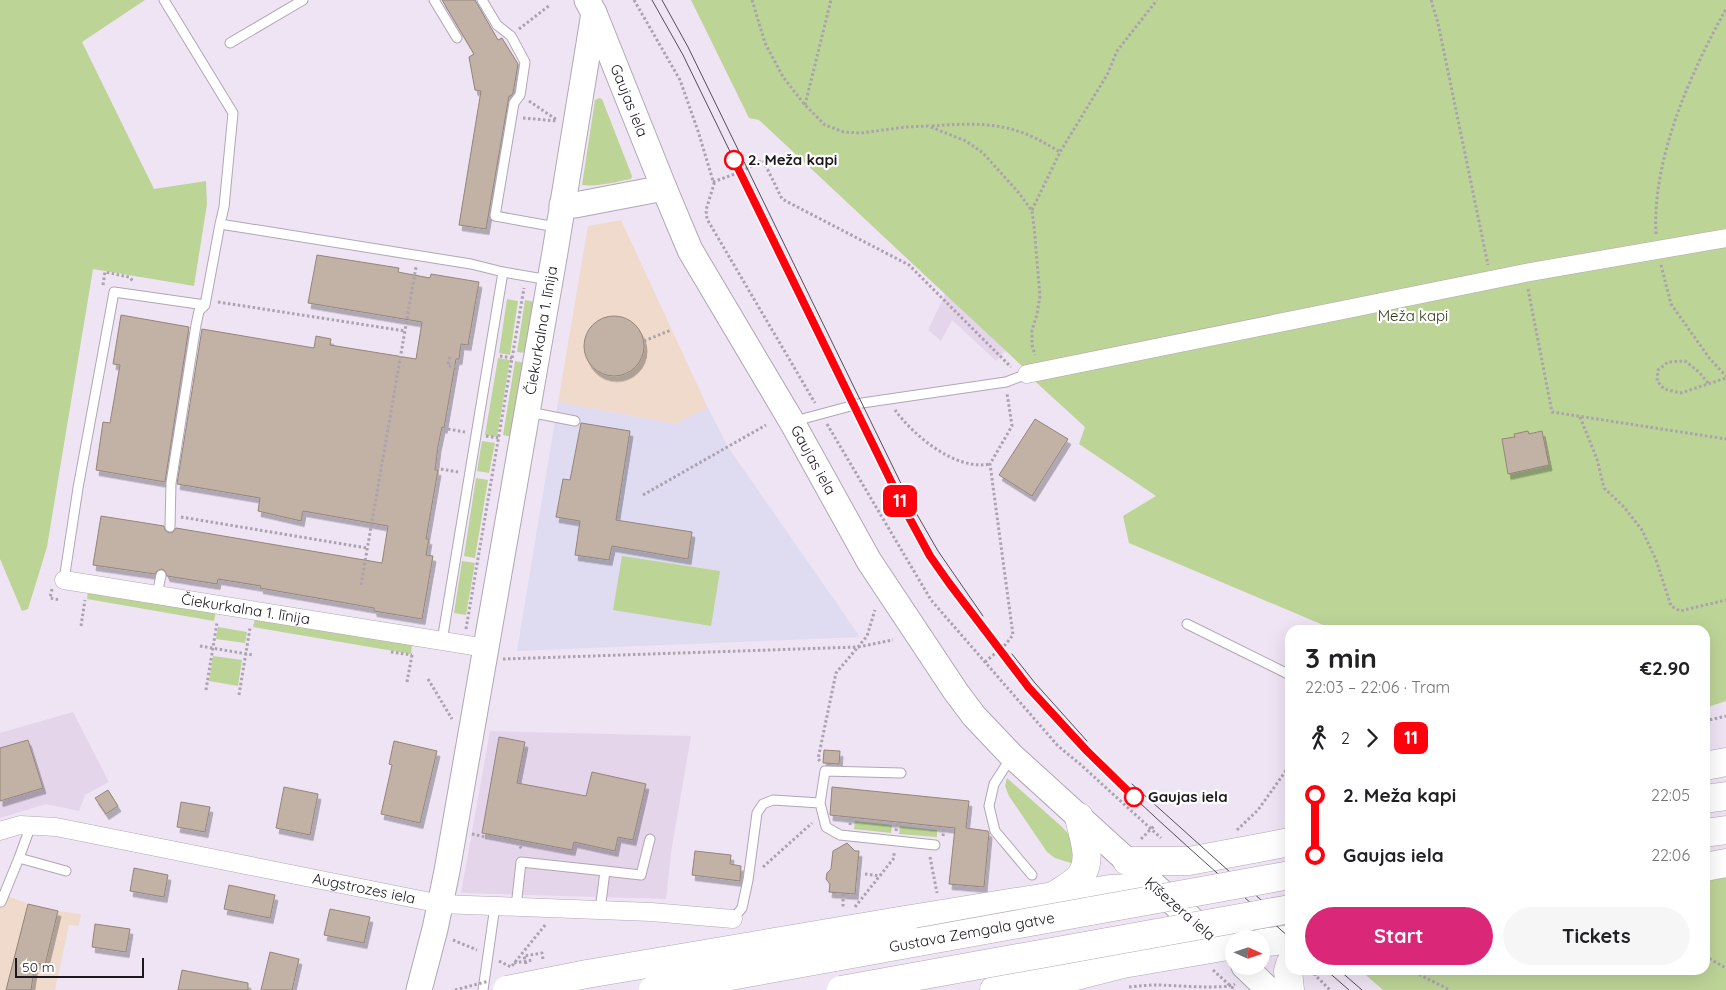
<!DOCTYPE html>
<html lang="en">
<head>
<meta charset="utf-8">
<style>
  :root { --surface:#fff; --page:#f6f6f6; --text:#202124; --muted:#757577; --accent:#db2777 }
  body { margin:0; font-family:Quicksand,sans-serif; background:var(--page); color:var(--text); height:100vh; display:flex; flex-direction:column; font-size:19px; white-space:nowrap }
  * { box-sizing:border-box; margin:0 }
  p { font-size:16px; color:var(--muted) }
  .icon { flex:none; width:28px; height:28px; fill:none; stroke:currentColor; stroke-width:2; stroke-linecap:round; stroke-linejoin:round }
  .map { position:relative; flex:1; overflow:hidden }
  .side { position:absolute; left:1285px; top:625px; width:425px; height:350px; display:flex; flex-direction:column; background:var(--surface); border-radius:15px; box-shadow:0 5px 20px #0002 }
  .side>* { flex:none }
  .badge { padding:0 10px; border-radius:8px; font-size:18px; line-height:32px }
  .needle { width:32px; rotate:93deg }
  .tools { position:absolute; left:1225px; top:930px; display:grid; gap:10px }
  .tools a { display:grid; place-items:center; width:45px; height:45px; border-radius:50%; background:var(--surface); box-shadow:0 5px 20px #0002; font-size:25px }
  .scale { position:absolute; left:15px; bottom:12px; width:129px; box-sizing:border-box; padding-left:5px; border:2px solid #1c181d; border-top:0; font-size:14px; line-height:18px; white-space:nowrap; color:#1c181d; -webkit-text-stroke:4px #fff; paint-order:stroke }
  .map>.badge { position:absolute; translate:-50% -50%; box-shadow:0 0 0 2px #fff }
  .legs { display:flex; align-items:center; gap:8px; height:55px; padding:0 20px; font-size:16px }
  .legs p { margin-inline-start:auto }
  .overview { display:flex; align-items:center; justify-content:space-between; height:85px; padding:0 20px }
  h1 { font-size:28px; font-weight:700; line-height:38px }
  .cta { display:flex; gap:10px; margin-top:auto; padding:10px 20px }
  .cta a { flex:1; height:58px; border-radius:30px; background:var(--accent); color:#fff; font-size:20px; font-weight:700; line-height:58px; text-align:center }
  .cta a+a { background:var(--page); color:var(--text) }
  ul { padding:0 20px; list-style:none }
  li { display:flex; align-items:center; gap:18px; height:60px; font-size:19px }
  li i { display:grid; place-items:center; width:8px; height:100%; margin:0 6px; background:currentColor }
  li i::after { content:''; width:12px; height:12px; margin:-6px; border:4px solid; border-radius:50%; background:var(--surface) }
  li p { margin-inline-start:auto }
  li:first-child i { background:linear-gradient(#0000 50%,currentColor 0) }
  li:last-child i { background:linear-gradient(currentColor 50%,#0000 0) }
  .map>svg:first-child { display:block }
  .built { fill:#e5d5eb }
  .industrial { fill:#efdacc }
  .education { fill:#dfdbf1 }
  .green { fill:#bdd497 }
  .building { fill:#c2b2a5; stroke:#94857a; filter:url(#shadow) }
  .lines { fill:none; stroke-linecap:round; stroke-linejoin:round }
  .lane-casing { stroke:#b1a6b5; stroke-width:11 }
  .street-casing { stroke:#b1a6b5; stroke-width:19 }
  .secondary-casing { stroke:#b1a6b5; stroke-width:27 }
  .primary-casing { stroke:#b1a6b5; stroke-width:29 }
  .path { stroke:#aba2af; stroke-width:3; stroke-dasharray:2.5 2.5; stroke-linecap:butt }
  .lane { stroke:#fff; stroke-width:9 }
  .street { stroke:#fff; stroke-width:18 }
  .secondary { stroke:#fff; stroke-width:25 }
  .primary { stroke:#fff; stroke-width:28 }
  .tram { stroke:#544e56; stroke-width:1 }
  .primary-bridge-casing { stroke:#b1a6b5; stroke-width:29; stroke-linecap:butt }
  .path-bridge { stroke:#aba2af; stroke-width:3; stroke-dasharray:2.5 2.5; stroke-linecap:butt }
  .primary-bridge { stroke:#fff; stroke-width:28 }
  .line-1-casing { stroke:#fff; stroke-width:11 }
  .line-1 { stroke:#ff000c; stroke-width:8 }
  .stop-1-dot { fill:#fff; stroke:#ff000c; stroke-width:2.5 }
  .labels { text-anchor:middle; stroke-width:4.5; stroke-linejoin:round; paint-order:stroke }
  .street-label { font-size:15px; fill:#1c181d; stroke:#fff }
  .stop-label { font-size:15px; font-weight:bold; fill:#1c181d; stroke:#fff; text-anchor:start }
  .park-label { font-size:15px; fill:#2b3712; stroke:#fff }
</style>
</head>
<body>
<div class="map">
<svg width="1726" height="990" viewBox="0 0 1726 990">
  <defs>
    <filter id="shadow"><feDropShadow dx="3" dy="5.5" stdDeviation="0" flood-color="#0004"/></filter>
  </defs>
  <rect width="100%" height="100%" fill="#efe4f4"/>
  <path class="built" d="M 948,288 L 1009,347 L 996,361 L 952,320 L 941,341 L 928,330 Z
    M 73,712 L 109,782 L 85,795 L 79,811 L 46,804 L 0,818 L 0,733 Z
    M 490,731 L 691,736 L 671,853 L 666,899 L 461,893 Z"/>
  <path class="industrial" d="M 621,220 L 708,408 L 675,424 L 558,402 L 588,226 Z
    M 0,893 L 28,904 L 58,911 L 81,914 L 79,926 L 69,925 L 55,990 L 0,990 Z"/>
  <path class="education" d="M 558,402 L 675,424 L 708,408 L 728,447 L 860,637 L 517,651 Z"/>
  <path class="green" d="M 0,0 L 145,0 L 82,42 L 154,189 L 206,181 L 207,204 L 194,286 L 93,269 L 47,547 L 28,609 L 22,611 L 0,559 Z
    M 691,0 L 1726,0 L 1726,701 L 1705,708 L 1705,630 L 1335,630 L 1129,543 L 1123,516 L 1156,496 L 1079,444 L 1085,427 L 1027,374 L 1023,367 L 759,120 L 749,118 Z
    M 599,98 L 602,99 L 632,176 L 631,179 C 615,182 599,187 582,185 L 595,100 Z
    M 507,299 L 518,301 L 510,355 L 499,353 Z
    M 525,300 L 535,302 L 527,353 L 517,352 Z
    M 498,358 L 510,360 L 497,437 L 485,435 Z
    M 515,361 L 525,363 L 513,437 L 503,435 Z
    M 482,441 L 495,443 L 489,473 L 477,471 Z
    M 476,478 L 488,480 L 475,558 L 464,556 Z
    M 622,556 L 720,571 L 711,626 L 613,610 Z
    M 462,561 L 475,563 L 466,615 L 454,613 Z
    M 88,591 L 216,612 L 214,621 L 87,599 Z
    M 255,619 L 412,645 L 411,654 L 253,627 Z
    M 218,627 L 247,632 L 245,643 L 216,639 Z
    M 213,656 L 242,660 L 238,686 L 209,681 Z
    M 1007,778 L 1061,826 L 1076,842 L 1077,865 L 1055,858 L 1047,852 L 1009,796 L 1005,786 Z
    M 855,821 L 892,825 L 891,833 L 854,829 Z
    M 900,826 L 937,830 L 937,837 L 899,834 Z
    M 1726,874 L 1726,990 L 1383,990 L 1360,970 L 1705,970 L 1705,883 L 1707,883 L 1706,880 Z"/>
  <path class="building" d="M 442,0 L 475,0 L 498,40 L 502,38 L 518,64 L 513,93 L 511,96 L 509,96 L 486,229 L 459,225 L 481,91 L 475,90 L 469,57 L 474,54 Z
    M 317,255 L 399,268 L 398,272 L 430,278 L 431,274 L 479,282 L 468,345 L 461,344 L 459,359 L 456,359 L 444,428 L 442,427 L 438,446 L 435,470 L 438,470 L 426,539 L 429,539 L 426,555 L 433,556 L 422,619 L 374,611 L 374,608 L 260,588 L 261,586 L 218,579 L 217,584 L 167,576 L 165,571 L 162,569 L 157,571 L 155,574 L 93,565 L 101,516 L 164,526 L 165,530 L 169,533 L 173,532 L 176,528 L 382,563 L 388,526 L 303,511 L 301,521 L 258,511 L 260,498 L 177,484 L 202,329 L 314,348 L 316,336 L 331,339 L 330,345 L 416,359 L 422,322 L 308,303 Z
    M 121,315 L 189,327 L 165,482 L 96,470 L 103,422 L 110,423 L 120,365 L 113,364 Z
    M584 346a30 30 0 1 1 60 0a30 30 0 1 1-60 0Z
    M 1035,419 L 1068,439 L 1032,496 L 999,475 Z
    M 581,423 L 630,431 L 616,520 L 692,532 L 688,559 L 612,546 L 609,560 L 575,555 L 580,521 L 556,517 L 563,479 L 570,480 Z
    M 1528,431 L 1529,434 L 1542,431 L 1549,465 L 1508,474 L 1502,439 L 1515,437 L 1514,434 Z
    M 499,737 L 525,742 L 517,783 L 586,796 L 592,772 L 646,784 L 633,840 L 618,837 L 615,851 L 574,842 L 572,850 L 482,833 Z
    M 28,740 L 43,788 L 0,801 L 0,748 Z
    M 394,741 L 437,751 L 420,823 L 381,814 L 392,765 L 389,764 Z
    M 824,750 L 840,751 L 839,764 L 823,763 Z
    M 284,787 L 318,794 L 310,835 L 276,828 Z
    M 832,787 L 969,801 L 966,828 L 988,831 L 989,833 L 984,887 L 949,884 L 955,828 L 830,815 Z
    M 108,790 L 118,806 L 106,814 L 95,798 Z
    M 181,802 L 210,807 L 205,832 L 177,827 Z
    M 847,843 L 855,851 L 859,851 L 855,894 L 829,892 L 830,884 L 826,879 L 827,873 L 831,869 L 833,851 Z
    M 695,851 L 731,855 L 730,864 L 741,866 L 740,881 L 692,875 Z
    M 134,868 L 168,875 L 164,897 L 130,891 Z
    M 229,885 L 275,895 L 270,918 L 224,909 Z
    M 28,904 L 58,911 L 45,965 L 35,963 L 31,990 L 6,990 Z
    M 330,909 L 370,917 L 364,943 L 324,935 Z
    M 95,924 L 130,929 L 126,952 L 92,947 Z
    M 270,952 L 299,959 L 292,990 L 261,990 Z
    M 182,970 L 248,983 L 248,990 L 178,990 Z"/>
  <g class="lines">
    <g class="lane-casing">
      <path id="lane" d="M 164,0 L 233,113 L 224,207 L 220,224
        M 434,0 L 457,38
        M 482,0 L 497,25 L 511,36 L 525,62 L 520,95 L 514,103 L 495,216 L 556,227
        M 230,43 L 303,0
        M 529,412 L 575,421
        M 795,421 L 862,403 L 1006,382 L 1027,374
        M 170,527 L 171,483 L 196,325 L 199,311 L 205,305
        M 64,580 L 78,488 L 114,292 L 205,305 L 220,224 L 471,264 L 503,272 L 549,280
        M 157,595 L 161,575
        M 1187,624 L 1290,675
        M 442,641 L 503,272
        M 1012,756 L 994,784 L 989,806 L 995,831 L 1032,875
        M 820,803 L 825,771 L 901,773
        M 19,858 L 66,871
        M 605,871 L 641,875 L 650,839
        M 1,902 L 19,858 L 31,825
        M 516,907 L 521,862 L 605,871 L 600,910
        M 733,919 L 742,908 L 748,880 L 757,813 L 763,804 L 773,800 L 820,803 L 826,827 L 840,835 L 935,845
        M 483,990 L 495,906"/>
    </g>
    <g class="street-casing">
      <g id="street">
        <path d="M 1027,374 L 1525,273 L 1726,238"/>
        <path id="s1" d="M 64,580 L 486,648"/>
        <path id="s2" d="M 0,831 L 20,825 L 56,827 L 441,904 L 651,912 L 733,919"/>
      </g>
    </g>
    <g class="secondary-casing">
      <g id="secondary">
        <path id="s3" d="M 587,0 L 594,13 L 664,188 L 690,250 L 792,422 L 869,561 L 956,692 L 974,716 L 1012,756 L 1211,937"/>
        <path d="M 562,205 L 575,205 L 664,188"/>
        <path d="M 1244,966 L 1269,990"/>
        <path id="s4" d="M 419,990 L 435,929 L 447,871 L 555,252 L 594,13"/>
      </g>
    </g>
    <g class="primary-casing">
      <path id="primary" d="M 1705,766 L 1726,762
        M 1705,799 L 1726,796
        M 1705,833 L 1726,830
        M 1127,861 L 1189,861 L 1290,842
        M 1705,867 L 1726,863
        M 1054,896 C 1061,891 1070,886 1077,880 C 1095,863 1083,837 1079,817
        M 905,920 L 1054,896 L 1086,893 L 1110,889 L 1136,888 L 1165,896
        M 1261,943 L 1290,939
        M 994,990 L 1072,977 L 1123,964 L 1234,945
        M 1290,990 L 1288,971 L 1290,964"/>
    </g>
    <path class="path" d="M 634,0 L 680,80 L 698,131 L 714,184 L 706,210 L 707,219 L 815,403
      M 752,0 L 765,43 L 783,77 L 805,105 L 825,125 L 844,132 L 861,133 L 906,127 L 928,126 L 966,141 L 983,153 L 1019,193 L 1032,211 L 1034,226 L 1040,296 L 1037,314 L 1032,330 L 1032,345 L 1035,355
      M 1431,0 L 1438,23 L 1488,265
      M 519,29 L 550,5
      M 529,101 L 557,120
      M 805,105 L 831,0
      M 523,118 L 557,121
      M 932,126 C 959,124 987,122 1014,130 C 1030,134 1045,143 1060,152
      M 713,182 L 740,172 L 763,160 L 782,199 L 909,265 L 1011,367
      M 1032,210 L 1060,152 L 1107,75 L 1117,51 L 1157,0
      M 1656,234 C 1652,159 1690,74 1726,9
      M 1661,265 L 1671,304 L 1710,359 L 1726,376
      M 103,285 L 105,272 L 129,277 L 133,281
      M 1528,289 L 1552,412 L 1726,439
      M 218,302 L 405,331
      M 644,341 L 671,330
      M 500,356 L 512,358
      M 450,357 L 448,366 L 459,367
      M 1708,383 L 1699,372 L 1685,361 L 1668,362 L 1658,370 L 1657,381 L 1664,389 L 1681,393 L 1726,378
      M 895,410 C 914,436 956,471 990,464
      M 1580,417 L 1597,459 L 1604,488 L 1624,507 L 1642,530 L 1656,560 L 1671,606 L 1680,611 L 1726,600
      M 827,424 L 931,600 L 1058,746 L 1080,764 L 1161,838
      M 448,429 L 465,432
      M 486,436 L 498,438
      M 441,469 L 458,472
      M 643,495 L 766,425
      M 181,517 L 367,548
      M 361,585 L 416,267
      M 52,589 L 50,598 L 60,600
      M 81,626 L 85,600
      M 466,629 L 524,288
      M 200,646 L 253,655
      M 391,652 L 412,655
      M 503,659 L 858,647 L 867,636 L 875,610
      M 985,662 L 1005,645 L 1013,635 L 990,464 L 1012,426 L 1007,393
      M 428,679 L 452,719
      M 407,682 L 412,655
      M 206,690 L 217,623
      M 239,695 L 250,628
      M 1705,721 L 1726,716
      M 820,761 L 818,759 L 836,673 L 858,647 L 893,640
      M 850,825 L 851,817
      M 1237,830 L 1258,810 L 1290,765
      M 896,831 L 897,822
      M 472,834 L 518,844 L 522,849
      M 943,836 L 944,827
      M 1141,839 L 1154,826
      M 930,857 L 937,893
      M 763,867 L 812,823
      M 865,874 L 880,876
      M 843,894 L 843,909
      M 855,907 L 894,858 L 894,852
      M 453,940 L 477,950
      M 1705,956 L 1726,968
      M 499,961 L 511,967 L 546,924
      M 514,963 L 533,960
      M 526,964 L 524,956 L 542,953 L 543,959 L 541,959
      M 1213,970 L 1235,990
      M 1310,970 L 1330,990
      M 1410,970 L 1450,990
      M 1315,975 L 1320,970
      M 1129,987 C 1139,986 1148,985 1157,985 C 1172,985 1225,990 1235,984"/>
    <use href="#lane" class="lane"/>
    <use href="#street" class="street"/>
    <use href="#secondary" class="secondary"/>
    <use href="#primary" class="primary"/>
    <path class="tram" d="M 652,0 L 683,55 L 904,509 C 926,552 954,590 983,629 C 1015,671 1049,713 1086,751 C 1151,816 1221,876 1290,938
      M 662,0 L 688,47 L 911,504 L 938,551 L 983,616
      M 1012,654 L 1035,683 L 1087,741
      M 1132,784 L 1290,926
      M 1326,970 L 1349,990
      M 1339,970 L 1362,990"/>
    <g class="primary-bridge-casing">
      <g id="primary-bridge">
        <path d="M 507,990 L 587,974 L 905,920"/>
        <path id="s5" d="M 653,990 L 1290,875"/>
        <path d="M 841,990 L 1290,909"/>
      </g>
    </g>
    <path class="path-bridge" d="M 455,990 L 489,981"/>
    <use href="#primary-bridge" class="primary-bridge"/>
  </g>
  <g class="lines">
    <g class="line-1-casing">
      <path id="line-1" d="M 734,160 L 904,508 L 930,556 L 949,583 L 1029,688 L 1086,750 L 1134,797"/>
    </g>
    <use href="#line-1" class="line-1"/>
  </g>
  <g class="stop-1-dot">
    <circle cx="734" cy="160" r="9"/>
    <circle cx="1134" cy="797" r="9"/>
  </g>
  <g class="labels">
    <g class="street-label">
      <text dy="5" stroke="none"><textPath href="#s3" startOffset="109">Gaujas iela</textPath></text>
      <text dy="5" stroke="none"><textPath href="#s4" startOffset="671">Čiekurkalna 1. līnija</textPath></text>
      <text dy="5" stroke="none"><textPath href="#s3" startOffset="514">Gaujas iela</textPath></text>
      <text dy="5" stroke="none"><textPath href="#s1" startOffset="184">Čiekurkalna 1. līnija</textPath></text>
      <text dy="5" stroke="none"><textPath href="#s2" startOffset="371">Augstrozes iela</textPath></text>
      <text transform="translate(1180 909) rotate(41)" y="5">Ķīšezera iela</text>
      <text dy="5" stroke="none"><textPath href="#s5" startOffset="324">Gustava Zemgala gatve</textPath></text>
    </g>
    <g class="stop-label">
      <text x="748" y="165">2. Meža kapi</text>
      <text x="1148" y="802">Gaujas iela</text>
    </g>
    <g class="park-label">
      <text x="1413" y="321">Meža kapi</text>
    </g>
  </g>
</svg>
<div class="tools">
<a><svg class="needle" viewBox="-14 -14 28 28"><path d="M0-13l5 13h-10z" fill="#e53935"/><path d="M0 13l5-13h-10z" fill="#757577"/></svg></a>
</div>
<div class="scale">50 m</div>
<b class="badge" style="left:900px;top:501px;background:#ff000c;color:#fff">11</b>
<section class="side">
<div class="overview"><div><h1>3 min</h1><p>22:03 – 22:06 · Tram</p></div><b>€2.90</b></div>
<div class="legs"><svg class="icon" aria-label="walk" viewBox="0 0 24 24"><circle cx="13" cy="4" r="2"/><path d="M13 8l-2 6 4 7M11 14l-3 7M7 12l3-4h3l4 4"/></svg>2<svg class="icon" aria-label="forward" viewBox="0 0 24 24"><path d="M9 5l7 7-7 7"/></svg><b class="badge" style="background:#ff000c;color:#fff">11</b></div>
<ul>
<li><i style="color:#ff000c"></i><b>2. Meža kapi</b><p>22:05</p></li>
<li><i style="color:#ff000c"></i><b>Gaujas iela</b><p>22:06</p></li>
</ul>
<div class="cta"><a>Start</a><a>Tickets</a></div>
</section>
</div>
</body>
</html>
